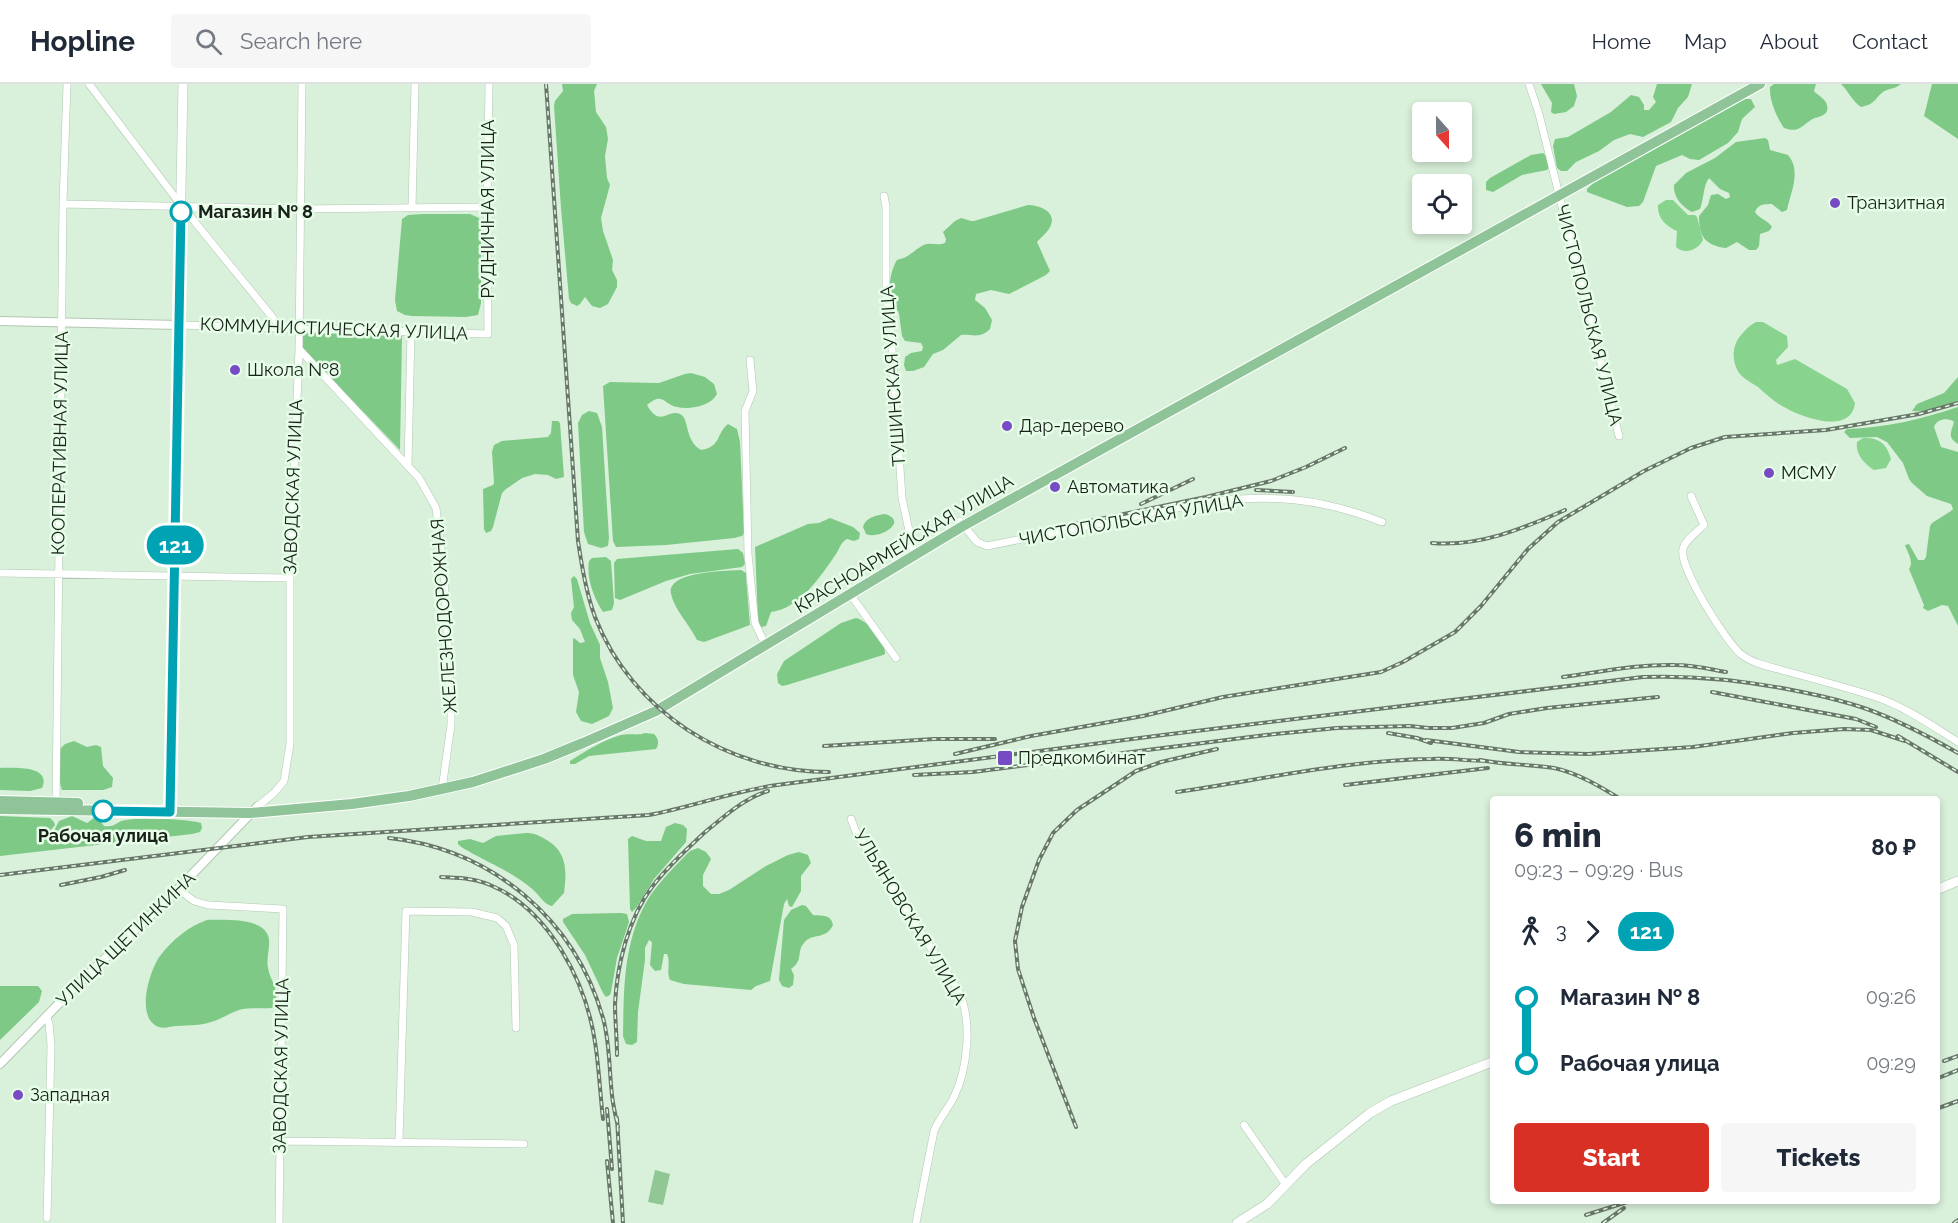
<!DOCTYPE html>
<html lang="en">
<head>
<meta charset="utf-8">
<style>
  :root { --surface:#fff; --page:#f6f6f7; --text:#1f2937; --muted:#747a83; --line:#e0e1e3; --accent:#d93025 }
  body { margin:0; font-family:Raleway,sans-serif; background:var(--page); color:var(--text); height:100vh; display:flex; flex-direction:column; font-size:22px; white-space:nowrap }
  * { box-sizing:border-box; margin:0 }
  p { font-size:20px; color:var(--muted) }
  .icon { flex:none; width:33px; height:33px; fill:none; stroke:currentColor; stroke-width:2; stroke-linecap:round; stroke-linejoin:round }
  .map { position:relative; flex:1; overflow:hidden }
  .sheet { position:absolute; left:1490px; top:712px; width:450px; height:408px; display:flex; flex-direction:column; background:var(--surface); border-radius:6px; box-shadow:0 3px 9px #0003 }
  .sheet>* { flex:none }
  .badge { padding:0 12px; border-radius:20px; font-size:21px; line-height:39px }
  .needle { width:39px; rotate:159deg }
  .buttons { position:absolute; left:1412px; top:18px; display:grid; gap:12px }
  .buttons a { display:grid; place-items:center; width:60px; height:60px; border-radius:6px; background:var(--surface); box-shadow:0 3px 9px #0003; font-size:30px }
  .map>.badge { position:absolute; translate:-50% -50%; box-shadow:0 0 0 3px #fff }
  .legs { display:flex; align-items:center; gap:9px; height:66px; padding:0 24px; font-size:20px }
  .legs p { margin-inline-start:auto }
  .headline { display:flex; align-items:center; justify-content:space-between; height:102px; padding:0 24px }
  h1 { font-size:33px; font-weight:800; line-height:45px }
  .button { display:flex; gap:12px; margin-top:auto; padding:12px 24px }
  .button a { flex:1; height:69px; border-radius:6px; background:var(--accent); color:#fff; font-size:24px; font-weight:800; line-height:69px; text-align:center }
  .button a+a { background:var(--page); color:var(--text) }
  ul { padding:0 24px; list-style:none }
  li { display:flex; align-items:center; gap:21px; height:66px; font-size:22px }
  li i { display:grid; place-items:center; width:9px; height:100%; margin:0 8px; background:currentColor }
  li i::after { content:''; width:15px; height:15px; margin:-8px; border:4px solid; border-radius:50%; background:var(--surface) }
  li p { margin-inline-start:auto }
  li:first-child i { background:linear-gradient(#0000 50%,currentColor 0) }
  li:last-child i { background:linear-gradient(currentColor 50%,#0000 0) }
  header { display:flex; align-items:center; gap:36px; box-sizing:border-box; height:84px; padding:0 30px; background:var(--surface); border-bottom:2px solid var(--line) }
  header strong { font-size:28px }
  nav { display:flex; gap:33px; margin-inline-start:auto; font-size:21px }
  .search { width:420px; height:54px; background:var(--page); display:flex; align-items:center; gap:15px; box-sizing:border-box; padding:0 21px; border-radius:6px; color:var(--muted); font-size:22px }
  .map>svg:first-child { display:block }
  .green { fill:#91c695 }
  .forest { fill:#7dc985 }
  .water { fill:#88d48f }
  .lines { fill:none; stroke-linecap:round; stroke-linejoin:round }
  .minor-casing { stroke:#b1c7b3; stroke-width:8 }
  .tertiary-casing { stroke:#b1c7b3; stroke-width:10 }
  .secondary-casing { stroke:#b1c7b3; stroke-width:10 }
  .primary-casing { stroke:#fff; stroke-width:12 }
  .minor { stroke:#fff; stroke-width:7 }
  .tertiary { stroke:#fff; stroke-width:8 }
  .secondary { stroke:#fff; stroke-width:9 }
  .primary { stroke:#8ec497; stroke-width:10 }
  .rail-casing { stroke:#69776a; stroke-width:4 }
  .rail { stroke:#e6fde7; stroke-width:1.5; stroke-dasharray:4.5; stroke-linecap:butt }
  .line-1-casing { stroke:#fff; stroke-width:14 }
  .line-1 { stroke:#00a3b4; stroke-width:9 }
  .poi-dot { fill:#774bc3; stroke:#e6fde7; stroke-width:2 }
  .stop-1-dot { fill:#fff; stroke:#00a3b4; stroke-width:3 }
  .labels { text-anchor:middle; stroke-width:5; stroke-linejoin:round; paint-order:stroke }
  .poi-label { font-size:18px; fill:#19211a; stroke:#e6fde7; text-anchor:start }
  .street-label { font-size:18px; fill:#19211a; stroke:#e6fde7 }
  .stop-label { font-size:18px; font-weight:bold; fill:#19211a; stroke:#e6fde7; text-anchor:start }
</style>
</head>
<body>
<header>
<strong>Hopline</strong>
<div class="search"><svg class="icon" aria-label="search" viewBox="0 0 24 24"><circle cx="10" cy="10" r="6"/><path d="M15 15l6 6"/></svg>Search here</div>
<nav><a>Home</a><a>Map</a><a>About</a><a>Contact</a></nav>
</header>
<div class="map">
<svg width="1958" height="1139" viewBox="0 0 1958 1139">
  <rect width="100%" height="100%" fill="#d9f0da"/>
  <path class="green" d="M 655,1086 L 670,1090 L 663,1121 L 648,1118 Z"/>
  <path class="forest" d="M 562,0 L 597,0 L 594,7 L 596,28 L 606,43 L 608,55 L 605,72 L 607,94 L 610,101 L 601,134 L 603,147 L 613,176 L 612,186 L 617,196 L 617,203 L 608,220 L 600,224 L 592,222 L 585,213 L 580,220 L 577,222 L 571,219 L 569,215 L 561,124 L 554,22 L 555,17 L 563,7 Z
    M 1541,0 L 1574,0 L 1577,12 L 1574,22 L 1566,28 L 1554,30 L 1551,28 L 1552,19 Z
    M 1657,0 L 1692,0 L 1688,13 L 1678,24 L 1671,38 L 1643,53 L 1630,50 L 1614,56 L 1599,67 L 1576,78 L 1567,87 L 1561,87 L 1557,84 L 1553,62 L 1555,55 L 1568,53 L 1611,28 L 1631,11 L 1639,13 L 1644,21 L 1644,26 L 1649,26 L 1656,18 L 1653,13 Z
    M 1774,0 L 1816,0 L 1814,7 C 1817,11 1826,15 1827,21 C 1830,33 1817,32 1811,36 C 1800,43 1799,49 1784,44 C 1777,34 1769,16 1770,3 Z
    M 1841,0 L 1901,0 C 1896,4 1893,4 1887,6 C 1876,10 1878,20 1861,23 C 1853,18 1848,7 1841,0 Z
    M 1932,0 L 1958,0 L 1958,55 L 1924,32 Z
    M 1745,15 L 1751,15 L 1755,23 L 1742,35 L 1738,48 L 1728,59 L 1699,76 L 1690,75 L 1682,71 L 1656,82 L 1643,118 L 1639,122 L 1627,123 L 1587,108 L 1587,105 L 1593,99 Z
    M 1765,54 L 1768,56 L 1770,66 L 1788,71 C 1802,87 1790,110 1787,126 L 1782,128 L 1772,120 C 1764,120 1758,120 1755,128 C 1759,135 1768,136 1772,143 L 1769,147 L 1760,150 L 1759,162 L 1756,166 L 1749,166 L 1737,158 L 1726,164 C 1705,161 1699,153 1699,132 L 1708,121 L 1711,111 L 1718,110 L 1726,115 L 1730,113 L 1729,109 L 1720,105 L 1709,94 C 1703,102 1704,115 1700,125 L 1692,128 C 1682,123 1673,113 1674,101 L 1686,89 L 1715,74 L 1736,58 Z
    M 1543,69 L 1546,72 L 1549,83 L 1547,86 L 1522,91 L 1493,108 L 1486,106 L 1486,98 L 1490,94 L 1531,71 Z
    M 1028,121 C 1039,121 1058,128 1050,143 C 1047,149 1041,153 1037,158 L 1050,187 L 1046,191 L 1009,210 L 991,206 L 976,210 L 975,216 L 985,224 L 992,236 L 990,245 C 980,255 972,250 961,251 L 943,266 L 933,270 L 924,283 L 913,287 L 906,287 L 904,281 L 905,273 L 911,269 L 922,267 L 923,263 L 921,259 L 905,257 L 902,252 L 899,230 L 898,227 L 891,223 C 888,208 889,189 897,176 C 911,173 913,166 924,161 C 931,158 938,162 945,159 L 946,155 L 943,148 L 955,137 L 961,134 L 971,137 L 974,137 Z
    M 423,130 L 470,130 L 479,134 L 481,143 L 481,219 L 478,231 L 466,233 L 412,232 L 405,231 L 397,227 L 395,216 L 402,135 L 408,131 Z
    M 302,249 L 402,252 L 400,366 L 302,264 Z
    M 691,289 L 705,293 L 714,300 L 717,310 C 711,322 690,326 677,323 C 663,320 663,307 647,321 C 660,344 668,325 680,330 C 690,335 684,356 701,366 C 721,363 716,350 728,340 L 737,345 L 740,358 L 744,449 L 742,452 L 734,454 L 666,461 L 616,463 L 613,457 L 603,302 L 610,298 L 659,299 L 685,290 Z
    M 1958,293 L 1958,317 C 1945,321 1926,329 1912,327 L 1917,320 L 1944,309 Z
    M 1958,323 L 1958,360 C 1947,353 1951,349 1954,338 C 1949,333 1936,335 1934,343 L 1941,363 L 1958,368 L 1958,542 L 1948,522 L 1942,521 L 1928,527 L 1923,524 L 1924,521 L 1909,485 C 1914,478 1908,469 1905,461 L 1909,460 L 1918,476 L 1924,476 L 1926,473 L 1930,442 L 1932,439 L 1951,427 L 1953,425 L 1951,420 L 1927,412 L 1912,399 L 1909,395 L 1903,379 L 1887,358 L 1877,353 L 1850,354 L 1844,348 L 1847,345 C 1884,344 1923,335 1958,323 Z
    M 589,327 L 597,329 L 602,343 L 609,454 L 608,462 L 601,464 L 588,460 L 584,448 L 578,339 L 582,331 Z
    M 552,337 L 558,337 L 560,339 L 564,393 L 556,395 L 548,391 L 535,390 L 522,394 L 506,405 L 502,409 L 493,443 L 491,447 L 486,449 L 484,445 L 483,405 L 493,401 L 494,399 L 492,368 L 494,361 L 502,357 L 548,353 L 551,349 Z
    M 885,430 C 909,437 880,456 866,450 L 863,443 C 865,434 876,431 885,430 Z
    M 830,434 L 853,443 L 860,449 L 859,455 L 854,457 L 847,455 C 840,459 840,464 836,470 C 821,492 799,525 771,528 L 766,542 L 761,543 L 758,537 L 755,463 L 808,440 L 819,439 Z
    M 738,465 L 743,469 L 745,480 L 742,483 L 690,490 L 666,497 L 620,516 L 615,514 L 614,479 L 617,475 Z
    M 606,473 L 611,477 L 614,519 L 612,526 L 603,528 C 594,515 586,493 589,477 L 592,474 Z
    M 741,486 L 746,489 L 746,493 L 750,541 L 704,558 L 697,556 C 690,541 675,527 671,510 C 666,487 726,487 741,486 Z
    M 574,492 L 577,495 L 590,539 L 600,561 L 600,574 L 608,598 L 613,624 L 609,632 L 592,640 L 581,637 L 576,628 L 579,608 L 573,591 L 573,555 L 574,554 L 580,559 L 585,558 L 580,545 L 572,536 L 571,529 L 574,523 L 571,495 Z
    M 856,534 C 867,536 886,558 885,570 L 883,571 L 787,601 L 782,602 L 778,599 L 777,590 L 784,577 L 841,539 Z
    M 645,649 L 654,650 C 659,655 659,660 656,665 L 589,672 L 575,680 L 570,680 L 570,677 C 584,668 605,655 621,651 C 630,649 637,652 645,649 Z
    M 74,657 L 87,663 L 96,661 L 101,663 L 103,682 L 113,694 L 112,703 L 103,706 L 62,706 L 58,693 L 60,665 L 65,660 Z
    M 0,684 C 13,684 52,681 42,704 L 30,707 L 0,706 Z
    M 0,732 L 50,734 L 54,738 L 55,741 L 50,747 L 53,749 L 59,737 L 72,732 L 87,739 L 94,734 L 98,734 L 104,742 C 116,744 116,737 126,736 C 147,733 177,735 197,738 L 201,739 L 202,744 L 200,748 L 192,750 L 0,772 Z
    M 675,739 L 683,741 L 687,745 L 686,758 L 654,795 L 636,824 L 632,828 L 630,825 L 628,755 L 632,752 L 646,757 L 661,757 L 666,743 Z
    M 526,749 C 534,749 538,751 545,755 C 567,767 567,786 564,809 L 552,822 C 543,820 539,810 531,804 C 525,799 518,794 511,790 C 502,784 461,765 458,760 L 458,757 L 470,755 L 483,759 L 496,752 Z
    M 698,764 L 706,768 L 711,775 L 703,791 L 703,802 L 711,810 L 719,810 L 729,806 L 766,782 L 788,771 L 799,768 L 808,771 L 811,779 L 801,792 L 801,807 L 792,823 L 789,822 L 787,815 L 784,820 L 770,897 L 756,902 L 751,906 L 684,900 L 670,896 C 666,888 671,878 667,870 L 664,870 L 661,886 L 655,887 L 650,881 L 652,858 L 649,856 L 645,864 L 645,876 L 638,928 L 637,958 L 632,961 L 626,960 L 623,952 C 624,903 623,855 650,812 C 661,796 676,781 690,767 Z
    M 802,821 L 806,822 L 813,831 C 822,832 831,830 833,841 C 825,857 812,848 804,859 C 796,868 804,876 791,885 L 794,891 L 793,901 L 789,904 L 782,902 L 779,896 L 784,836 L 791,826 Z
    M 621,829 L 627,830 L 629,838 L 617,874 L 611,908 L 610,911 L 606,913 L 603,909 L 585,871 L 563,838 L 563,835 L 572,830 Z
    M 207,836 C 225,836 267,833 269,856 C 270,865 266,875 268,884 C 271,900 279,901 275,921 L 272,924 C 261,925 250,923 239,926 C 230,929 223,934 214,937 C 202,942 189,941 177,942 C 171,942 164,945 159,943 C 135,935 149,887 160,872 C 171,857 189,842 207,836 Z
    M 0,902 L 38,902 L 42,907 L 39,918 L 0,956 Z"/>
  <path class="water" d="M 1666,116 L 1673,116 L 1688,131 L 1695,131 L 1697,133 L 1703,156 C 1698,166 1685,171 1676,163 L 1677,147 C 1666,142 1657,134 1658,121 Z
    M 1756,238 L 1763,238 L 1787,252 L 1788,263 L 1776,276 L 1777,281 L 1795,275 L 1847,305 L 1855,319 C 1851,352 1801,333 1784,323 C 1774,318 1766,310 1758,303 C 1752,299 1744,295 1739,289 C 1731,277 1732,260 1742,250 C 1746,245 1750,241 1756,238 Z
    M 1863,354 C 1879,353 1887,360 1891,375 L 1886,384 L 1874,386 C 1865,381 1855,370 1857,358 Z"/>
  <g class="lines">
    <g class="minor-casing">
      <path id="minor" d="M 89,0 L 181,121 L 282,245
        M 1529,0 L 1539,30 L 1619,352
        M 884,112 L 886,123 L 886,213 L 890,235 L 902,414 L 914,470
        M 63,120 L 300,125 L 487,123
        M 412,124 L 415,0
        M 179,241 L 488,250 L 487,123 L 489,0
        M 299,265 L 419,394 L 436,424 L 444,490 L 451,624 L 451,641 L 442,705
        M 750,276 L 753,307 L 745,327 L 748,470 L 755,539 L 763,556
        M 408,382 L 411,248
        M 1691,412 L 1704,441 C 1698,447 1685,456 1683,465 C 1678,482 1727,560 1742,571 C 1754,580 1771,583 1785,587 C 1815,595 1844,603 1873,612 C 1904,622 1931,641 1958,658
        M 960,437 L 977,458 L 987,462 L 1207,418 C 1272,410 1321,414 1382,438
        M 0,489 L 290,494
        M 850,510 L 896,574
        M 56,719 L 63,120 L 67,0
        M 258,722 L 274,709 L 284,697 L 290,660 L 290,494 L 299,265 L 302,0
        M 851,735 L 856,748 L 958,906 C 973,935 968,986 953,1015 C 947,1026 939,1035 934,1047 L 916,1139
        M 178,805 L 194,817 L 208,821 L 283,825 L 279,1139
        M 1244,1041 L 1286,1101
        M 281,1057 L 524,1060
        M 399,1057 L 406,827 L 472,828 L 497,834 L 506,842 L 514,861 L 516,944
        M 47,1134 L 51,961 L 49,940 L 47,933"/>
    </g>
    <g class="tertiary-casing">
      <path id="tertiary" d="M 0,237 L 179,241
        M 0,980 L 75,903 L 178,805 L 258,722"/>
    </g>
    <g class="secondary-casing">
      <path id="secondary" d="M 169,728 L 183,0
        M 1936,806 L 1958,797
        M 1237,1139 L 1267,1120 L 1306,1080 L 1370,1029 L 1391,1017 L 1492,978"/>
    </g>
    <g class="primary-casing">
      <path id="primary" d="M 0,717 L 78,719
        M 0,725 L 250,729 L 352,720 L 409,712 L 473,698 L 544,675 L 583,659 L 656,627 L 963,442 L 1760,0"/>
    </g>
    <use href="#minor" class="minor"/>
    <use href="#tertiary" class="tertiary"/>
    <use href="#secondary" class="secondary"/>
    <use href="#primary" class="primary"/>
    <g class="rail-casing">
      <path id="rail" d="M 546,0 L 578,457 C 582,483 586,508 595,533 C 632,628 728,688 829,688
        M 1256,406 L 1293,408
        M 1141,420 L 1193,395
        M 1066,442 L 1206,413 L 1271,397 L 1306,383 L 1345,364
        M 1432,459 C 1479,463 1522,445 1565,426
        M 1563,593 C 1600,588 1638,580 1675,581 C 1693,581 1709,585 1726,588
        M 1712,608 L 1856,635 L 1876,643
        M 1388,649 L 1417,654 L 1431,659
        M 1898,652 L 1958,688
        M 1426,656 L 1519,668 L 1588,670 L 1693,663 L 1793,649 L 1844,645 L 1871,646 L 1905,657
        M 824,662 L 934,655 L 995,655
        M 955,670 L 1031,652 L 1143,632 L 1223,613 L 1381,588 L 1403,578 L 1455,548 L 1481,522 L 1528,465 L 1558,438 L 1644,387 L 1691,364 L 1725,353 L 1826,346 L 1919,330 L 1958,319
        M 1480,676 C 1504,681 1529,680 1554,684 C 1578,689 1601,703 1622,716
        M 914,691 L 973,688 L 1266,651 L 1337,644 L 1410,642 L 1428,644 L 1452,644 L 1484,639 L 1509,630 L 1547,624 L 1658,613
        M 1345,701 L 1488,684
        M 1177,708 C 1261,696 1346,676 1432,675 C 1450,674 1468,677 1487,677
        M 389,754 C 492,765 575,835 603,934 C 610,959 609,986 612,1011 C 613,1022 616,1033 618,1043
        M 0,791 L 308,753 L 649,731 C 692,723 734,707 777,701 L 1163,651 L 1643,593 C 1697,591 1749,597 1802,608 C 1822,612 1843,617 1864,624 C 1896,635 1928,652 1958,669
        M 441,793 C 458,794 475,794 490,801 C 549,825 586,898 595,958 C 599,983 600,1009 603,1035
        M 61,801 L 101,793 L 125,786
        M 617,971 C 617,954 615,937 615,920 C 617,881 628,835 652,803 C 667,783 685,767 703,750 C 722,734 744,714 768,707
        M 1944,977 L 1958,972
        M 1936,995 L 1958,986
        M 607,1025 L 612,1085
        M 1936,1025 L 1958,1017
        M 617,1034 L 623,1139
        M 1076,1043 L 1034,934 L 1018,885 L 1015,857 L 1022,823 L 1039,776 L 1053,749 L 1077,726 L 1136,687 L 1161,678 L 1217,665
        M 607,1077 L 613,1139
        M 1586,1131 L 1627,1118
        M 1603,1139 L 1624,1124
        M 1954,1139 L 1958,1136"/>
    </g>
    <use href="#rail" class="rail"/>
  </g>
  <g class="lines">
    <g class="line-1-casing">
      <path id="line-1" d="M 103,727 L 170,728 L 181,128"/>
    </g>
    <use href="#line-1" class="line-1"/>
  </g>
  <g class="poi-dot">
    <circle cx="1835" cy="119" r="6"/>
    <circle cx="235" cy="286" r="6"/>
    <circle cx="1007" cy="342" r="6"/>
    <circle cx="1769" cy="389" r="6"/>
    <circle cx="1055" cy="403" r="6"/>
    <rect x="997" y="666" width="16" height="16" rx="3"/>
    <circle cx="18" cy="1011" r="6"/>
  </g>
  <g class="stop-1-dot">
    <circle cx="181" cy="128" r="10"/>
    <circle cx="103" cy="727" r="10"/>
  </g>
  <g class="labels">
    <g class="poi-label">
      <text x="1847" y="125">Транзитная</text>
      <text x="247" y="292">Школа №8</text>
      <text x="1019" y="348">Дар-дерево</text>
      <text x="1781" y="395">МСМУ</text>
      <text x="1067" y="409">Автоматика</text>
      <text x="1018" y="680">Предкомбинат</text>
      <text x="30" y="1017">Западная</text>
    </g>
    <g class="street-label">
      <text transform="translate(488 125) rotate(-90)" y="6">РУДНИЧНАЯ УЛИЦА</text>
      <text transform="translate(1589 231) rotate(76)" y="6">ЧИСТОПОЛЬСКАЯ УЛИЦА</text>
      <text transform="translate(334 245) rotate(2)" y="6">КОММУНИСТИЧЕСКАЯ УЛИЦА</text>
      <text transform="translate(893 292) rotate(-94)" y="6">ТУШИНСКАЯ УЛИЦА</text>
      <text transform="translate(60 359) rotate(-89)" y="6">КООПЕРАТИВНАЯ УЛИЦА</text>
      <text transform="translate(293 403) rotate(-88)" y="6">ЗАВОДСКАЯ УЛИЦА</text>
      <text transform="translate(1131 436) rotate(-10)" y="6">ЧИСТОПОЛЬСКАЯ УЛИЦА</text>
      <text transform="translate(904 460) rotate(-31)" y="6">КРАСНОАРМЕЙСКАЯ УЛИЦА</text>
      <text transform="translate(444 532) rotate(-94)" y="6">ЖЕЛЕЗНОДОРОЖНАЯ</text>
      <text transform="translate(910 833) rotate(59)" y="6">УЛЬЯНОВСКАЯ УЛИЦА</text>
      <text transform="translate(126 855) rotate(-44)" y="6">УЛИЦА ЩЕТИНКИНА</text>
      <text transform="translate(281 982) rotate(-89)" y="6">ЗАВОДСКАЯ УЛИЦА</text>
    </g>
    <g class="stop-label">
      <text x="198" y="134">Магазин № 8</text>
      <text x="103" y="758" text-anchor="middle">Рабочая улица</text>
    </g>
  </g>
</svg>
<div class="buttons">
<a><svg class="needle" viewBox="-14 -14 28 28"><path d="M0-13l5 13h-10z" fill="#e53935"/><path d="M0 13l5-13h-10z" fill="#747a83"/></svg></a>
<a><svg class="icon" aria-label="locate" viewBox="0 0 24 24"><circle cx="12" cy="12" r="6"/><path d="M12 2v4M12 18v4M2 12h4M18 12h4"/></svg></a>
</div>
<b class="badge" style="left:175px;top:461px;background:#00a3b4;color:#fff">121</b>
<section class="sheet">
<div class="headline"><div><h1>6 min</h1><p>09:23 – 09:29 · Bus</p></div><b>80 ₽</b></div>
<div class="legs"><svg class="icon" aria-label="walk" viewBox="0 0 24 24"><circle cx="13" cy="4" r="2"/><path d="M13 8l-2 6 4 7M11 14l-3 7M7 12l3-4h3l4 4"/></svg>3<svg class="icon" aria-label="forward" viewBox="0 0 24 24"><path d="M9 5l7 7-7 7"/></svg><b class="badge" style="background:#00a3b4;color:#fff">121</b></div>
<ul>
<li><i style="color:#00a3b4"></i><b>Магазин № 8</b><p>09:26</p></li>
<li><i style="color:#00a3b4"></i><b>Рабочая улица</b><p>09:29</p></li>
</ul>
<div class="button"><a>Start</a><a>Tickets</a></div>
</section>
</div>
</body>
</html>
